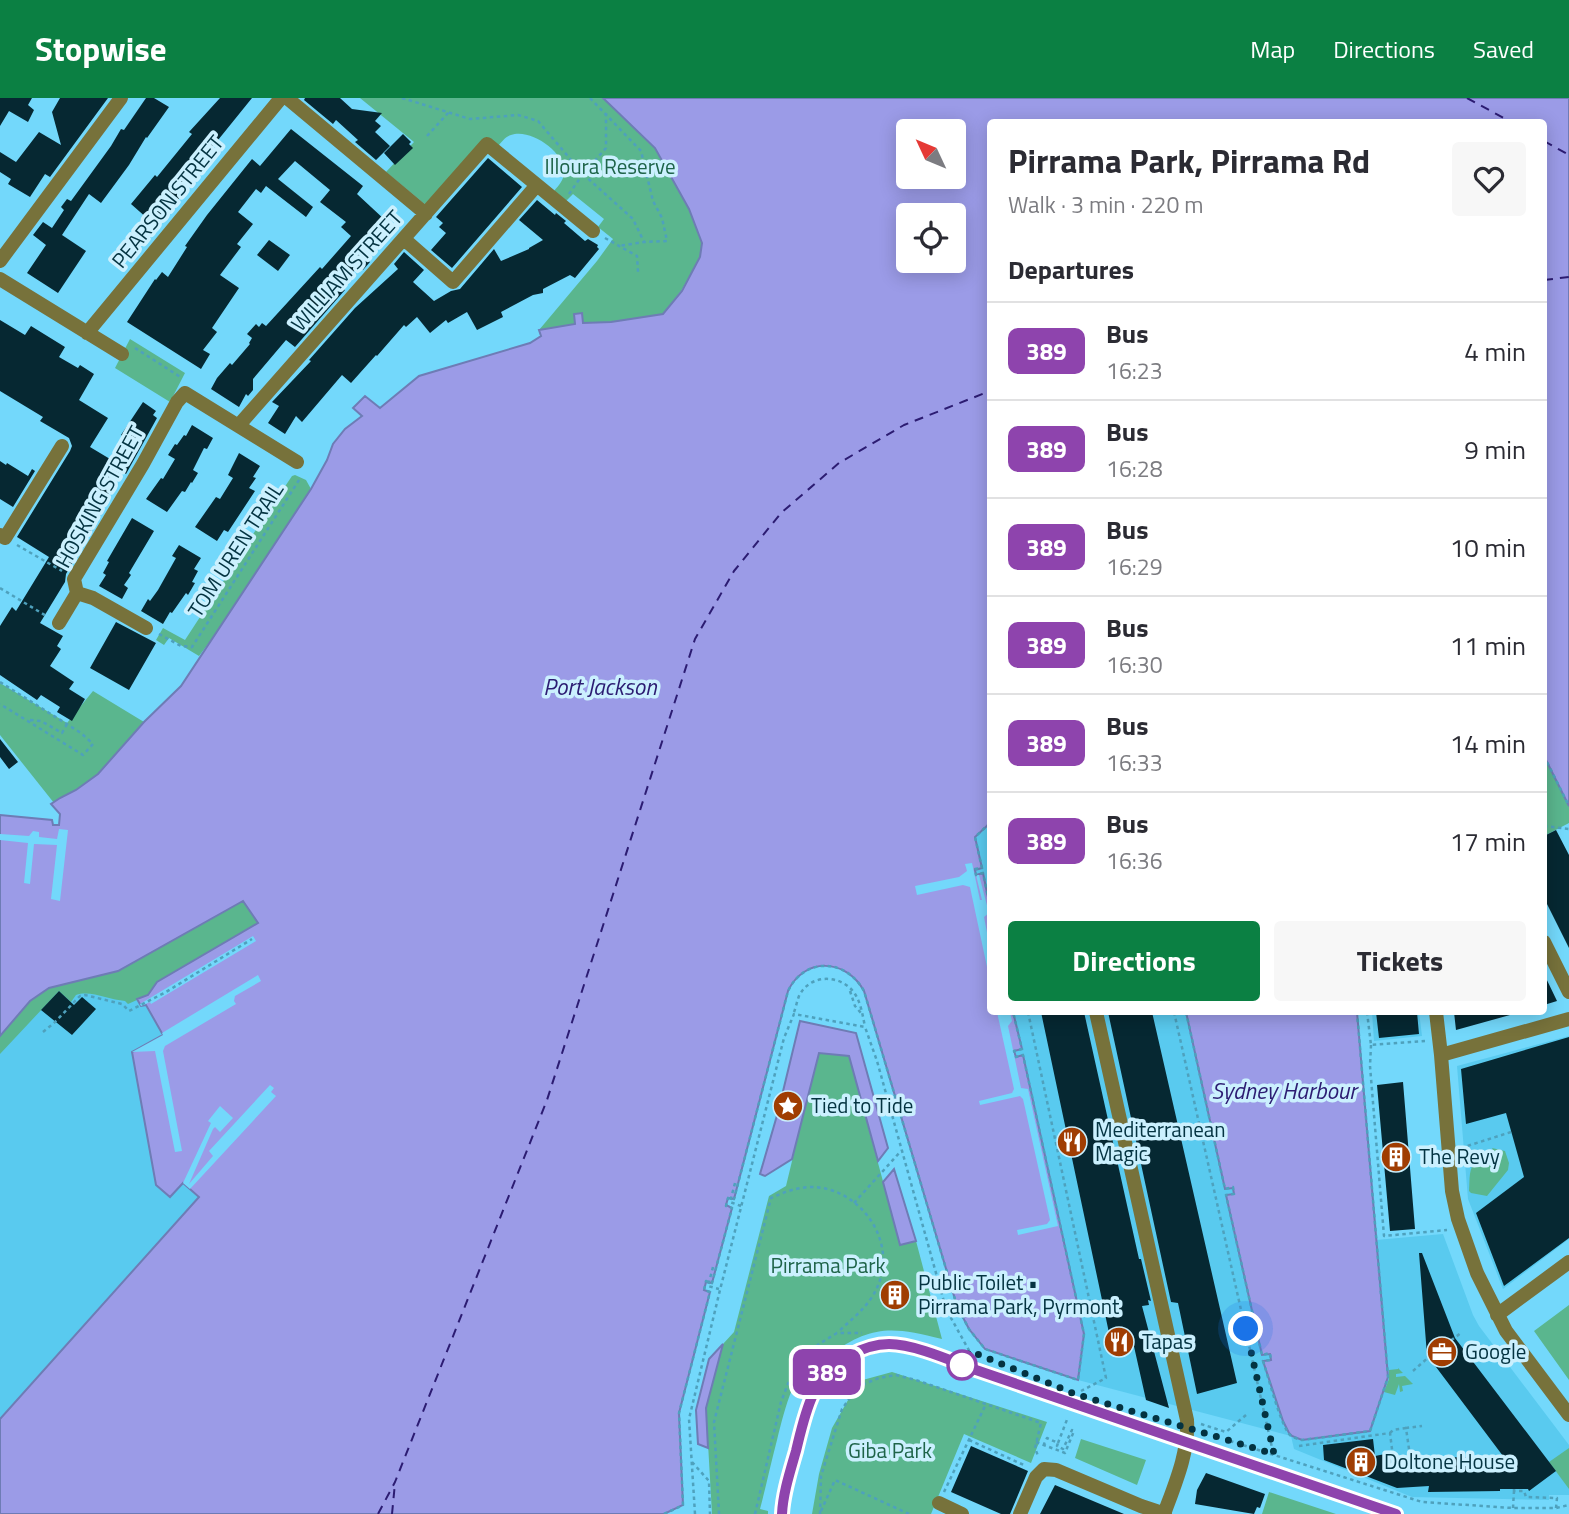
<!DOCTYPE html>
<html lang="en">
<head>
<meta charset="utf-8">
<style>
  :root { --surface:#fff; --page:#f7f7f7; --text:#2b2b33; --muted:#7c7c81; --line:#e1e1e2; --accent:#0b8043 }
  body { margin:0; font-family:"Titillium Web",sans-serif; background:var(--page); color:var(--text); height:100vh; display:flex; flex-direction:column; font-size:26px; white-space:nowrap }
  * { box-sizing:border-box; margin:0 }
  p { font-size:23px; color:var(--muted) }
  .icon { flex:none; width:38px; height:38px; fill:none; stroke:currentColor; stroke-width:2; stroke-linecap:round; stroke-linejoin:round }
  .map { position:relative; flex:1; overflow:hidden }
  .drawer { position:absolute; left:987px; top:21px; width:560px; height:896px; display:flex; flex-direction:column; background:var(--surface); border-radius:7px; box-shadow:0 4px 18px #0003 }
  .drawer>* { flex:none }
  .badge { padding:0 14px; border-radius:10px; font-size:24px; line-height:46px }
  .needle { width:46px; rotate:314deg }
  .buttons { position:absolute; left:896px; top:21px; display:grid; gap:14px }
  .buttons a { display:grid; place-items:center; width:70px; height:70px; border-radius:7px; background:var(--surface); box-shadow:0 4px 18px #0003; font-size:35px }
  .you { position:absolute; width:35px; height:35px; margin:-18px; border:5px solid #fff; border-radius:50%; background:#1a73e8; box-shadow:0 0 0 10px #1a73e833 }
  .map>.badge { position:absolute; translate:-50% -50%; box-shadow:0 0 0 4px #fff }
  h2 { padding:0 21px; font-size:26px; line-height:63px }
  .round { display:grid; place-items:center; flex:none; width:74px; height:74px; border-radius:7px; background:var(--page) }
  .headline { display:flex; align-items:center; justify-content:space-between; height:119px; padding:0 21px }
  h1 { font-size:33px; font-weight:700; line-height:52px }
  .button { display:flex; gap:14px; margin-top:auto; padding:14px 21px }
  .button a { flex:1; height:80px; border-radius:7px; background:var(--accent); color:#fff; font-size:28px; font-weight:700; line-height:80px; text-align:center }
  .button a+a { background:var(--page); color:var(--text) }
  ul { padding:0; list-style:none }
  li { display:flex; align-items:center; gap:21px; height:98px; padding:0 21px; border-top:2px solid var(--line) }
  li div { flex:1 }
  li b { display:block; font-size:26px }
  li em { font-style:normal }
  li .badge { min-width:77px; font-weight:700; text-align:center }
  header { display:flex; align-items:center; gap:42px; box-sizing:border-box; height:98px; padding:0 35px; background:var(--accent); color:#fff }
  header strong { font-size:33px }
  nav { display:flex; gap:38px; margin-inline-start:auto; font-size:24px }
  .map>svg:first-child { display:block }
  .built { fill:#59caef }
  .green { fill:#5ab68e }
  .water { fill:#9b9be7; stroke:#6e7cb5; stroke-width:2; fill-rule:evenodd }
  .pier { fill:#73d8fb }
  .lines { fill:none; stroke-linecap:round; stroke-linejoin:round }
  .ferry { stroke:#2c1c72; stroke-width:2; stroke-dasharray:9 7; stroke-linecap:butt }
  .building { fill:#062832 }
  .path { stroke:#4ea1bd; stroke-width:2.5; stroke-dasharray:3.5 3.5; stroke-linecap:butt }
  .minor { stroke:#77723b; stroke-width:14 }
  .line-casing { stroke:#fff; stroke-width:16 }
  .line { stroke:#8e44ad; stroke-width:10 }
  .walk { stroke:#043341; stroke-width:7; stroke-dasharray:0 12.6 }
  .stop-dot { fill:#fff; stroke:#8e44ad; stroke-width:3.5 }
  .labels { text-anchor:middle; stroke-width:7; stroke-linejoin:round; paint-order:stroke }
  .park-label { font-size:21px; fill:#1e6449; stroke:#cbf0fe }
  .street-label { font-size:21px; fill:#043341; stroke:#cbf0fe }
  .poi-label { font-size:21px; fill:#043341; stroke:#cbf0fe; text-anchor:start }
  .water-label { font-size:23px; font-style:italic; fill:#2c1c72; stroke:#cbf0fe }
</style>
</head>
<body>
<header>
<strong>Stopwise</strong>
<nav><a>Map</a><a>Directions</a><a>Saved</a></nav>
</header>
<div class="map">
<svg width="1569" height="1416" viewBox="0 0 1569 1416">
  <rect width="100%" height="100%" fill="#73d8fb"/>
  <path class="built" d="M 990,725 L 990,809 L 983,776 L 976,777 L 975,772 L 982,769 L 975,739 Z
    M 118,873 L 145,907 L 163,937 L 183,1085 L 200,1099 L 0,1321 L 0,938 L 49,890 Z
    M 1013,914 L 1186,914 L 1225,1090 L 1233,1089 L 1234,1096 L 1226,1098 L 1262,1257 L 1270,1255 L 1271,1262 L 1263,1264 L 1283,1323 L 1289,1335 L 1302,1342 L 1370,1333 L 1388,1279 L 1376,1142 L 1443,1136 L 1473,1217 L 1479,1228 L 1569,1347 L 1569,1397 L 1549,1397 L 1549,1402 L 1412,1399 L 1294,1351 L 1291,1338 L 1078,1282 L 1084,1236 L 1023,957 L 1016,959 L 1014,953 L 1021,952 Z
    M 1372,914 L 1419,914 L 1422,938 L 1374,943 Z
    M 1569,938 L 1569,1141 L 1503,1191 L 1468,1101 L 1457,968 Z"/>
  <path class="green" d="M 360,0 L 603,0 L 655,50 L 689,111 L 702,144 L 700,159 L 692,174 L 681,193 L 663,216 L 611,224 L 583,225 L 582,216 L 576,226 L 539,232 L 597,163 L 613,141 L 598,129 L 604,121 L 573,96 L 566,103 L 554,93 C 559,87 564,82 564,74 C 564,53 530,30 511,37 C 505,39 502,44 498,48 L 487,39 L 426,107 L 386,74 L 414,44 Z
    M 130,241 L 185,275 L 170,304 L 115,270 Z
    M 295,377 L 306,382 L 311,391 L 224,525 L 199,558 L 169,540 L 164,547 L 156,542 L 163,530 L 185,542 L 230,473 L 234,460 L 237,460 L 292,378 Z
    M 0,585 L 67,625 L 93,593 L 144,624 L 98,676 L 76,692 L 54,705 L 0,637 Z
    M 1544,658 L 1569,708 L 1569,725 L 1544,738 Z
    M 244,802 L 259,825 L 157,884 L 148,897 L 128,906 L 125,903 C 109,902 91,892 76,897 L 71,904 L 59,893 L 0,956 L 0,938 L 30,903 L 49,890 L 118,873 Z
    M 818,955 L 849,958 L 900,1146 L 916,1143 L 942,1241 C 891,1228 871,1227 828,1258 L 822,1250 C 793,1274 786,1307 777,1342 C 771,1365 766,1388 760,1411 L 768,1413 L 768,1416 L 712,1416 L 706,1310 L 723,1246 L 734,1234 L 769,1098 L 786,1088 Z
    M 1492,1050 L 1505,1053 L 1509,1065 L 1508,1072 L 1487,1098 L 1471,1095 L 1469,1093 C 1470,1080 1468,1071 1477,1061 L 1486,1068 L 1488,1068 L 1496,1060 Z
    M 1569,1207 L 1569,1282 L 1534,1233 Z
    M 1398,1270 L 1403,1275 L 1396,1276 L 1396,1279 L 1405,1278 L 1413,1286 L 1402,1288 L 1403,1293 L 1400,1294 L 1399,1286 L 1395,1297 L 1384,1294 L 1389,1281 L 1389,1272 L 1398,1271 Z
    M 892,1274 L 1047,1324 L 1031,1365 L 964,1336 L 931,1416 L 812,1416 L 819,1376 L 832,1330 L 859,1283 Z
    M 1081,1341 L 1146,1362 L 1137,1387 L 1075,1360 Z
    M 1569,1350 L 1569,1391 L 1549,1364 Z
    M 1269,1394 L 1336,1416 L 1262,1416 Z"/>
  <path class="water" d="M 603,0 L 1569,0 L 1569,708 L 1544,658 L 1544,24 L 990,24 L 990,725 L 975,739 L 982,770 L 975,772 L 976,777 L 983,775 L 990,809 L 990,914 L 1013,914 L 1022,951 L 1014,953 L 1016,959 L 1023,957 L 1084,1236 L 1078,1282 L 985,1251 L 969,1231 L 957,1208 L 864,893 C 846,860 804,859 788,893 L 734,1101 L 728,1100 L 726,1107 L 732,1110 L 712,1185 L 706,1184 L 704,1192 L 710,1194 L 679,1315 L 683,1407 L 664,1416 L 0,1416 L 0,1321 L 199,1099 L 183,1085 L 170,1099 L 156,1087 L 132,954 L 163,937 L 146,907 L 141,908 L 137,901 L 148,897 L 157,884 L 258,825 L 243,803 L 118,873 L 49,890 L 30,903 L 0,938 L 0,717 L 52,722 L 53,727 L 59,727 L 60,716 L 51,706 L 60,700 L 76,692 L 98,676 L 144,624 L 181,588 L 311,391 L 327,362 L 333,346 L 345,331 L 362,318 L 353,310 L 365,298 L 380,310 L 419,278 L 530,245 L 541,238 L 539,232 L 575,226 L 574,216 L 582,215 L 583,225 L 611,224 L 663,216 L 682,193 L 692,174 L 700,159 L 702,145 L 689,111 L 655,50 ZM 908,33 L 954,33 L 954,79 L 908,79 ZM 908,117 L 954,117 L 954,163 L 908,163 Z
    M 1186,914 L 1357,914 L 1388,1279 L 1370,1333 L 1302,1342 L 1292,1338 L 1289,1335 L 1283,1323 L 1263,1263 L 1271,1262 L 1270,1256 L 1262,1257 L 1226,1097 L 1234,1096 L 1233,1090 L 1225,1091 Z
    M 800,923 L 856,935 L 888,1050 L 878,1063 L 849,958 L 819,955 L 792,1061 L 765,1078 L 760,1076 L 778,1014 Z
    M 894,1071 L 916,1143 L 900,1147 L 883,1084 Z
    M 723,1246 L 706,1310 L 708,1350 L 698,1346 L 696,1312 L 709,1261 Z"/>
  <path class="pier" d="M 59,731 L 68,732 L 60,803 L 51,801 L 57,747 L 34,746 L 30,786 L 24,785 L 28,745 L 0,742 L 0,736 L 29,738 L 33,733 L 39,734 L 39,739 L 57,741 Z
    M 972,765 L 980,802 L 982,802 L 976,777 L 979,777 L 989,815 L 984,819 L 990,850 L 990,883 L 970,789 L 963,787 L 917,797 L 915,788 L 959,779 L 967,773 L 965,766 Z
    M 253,838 L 256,843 L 151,906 L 150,904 L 141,908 L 140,906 Z
    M 258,877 L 261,883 L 235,898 L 234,903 L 236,906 L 165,948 L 163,953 L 182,1053 L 175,1054 L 155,953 L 132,954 L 163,937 L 162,935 Z
    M 997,914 L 1010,914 L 1012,923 L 1008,928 L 1021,990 L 1028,991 L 1058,1128 L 1018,1137 L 1017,1132 L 1047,1126 L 1050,1122 L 1023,1001 L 1020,998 L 980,1007 L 979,1003 L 1012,995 L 1014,991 Z
    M 270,987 L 274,990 L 271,994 L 276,998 L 190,1091 L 183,1085 L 211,1025 L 208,1023 L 220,1008 L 233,1020 L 220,1034 L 215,1029 L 213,1031 L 189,1086 L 213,1058 L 209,1053 Z"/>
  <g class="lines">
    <path class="ferry" d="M 1467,0 L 1511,24
      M 1544,43 L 1569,57
      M 1544,182 L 1569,179
      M 378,1416 L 395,1384 L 547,1002 L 695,541 L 734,473 L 781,415 L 839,365 L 904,327 L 990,293
      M 392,1416 L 395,1385"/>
  </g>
  <path class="building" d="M 0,0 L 32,0 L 28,7 L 34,12 L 28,24 L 9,13 L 0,28 Z
    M 60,0 L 108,0 L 50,79 L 45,76 L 30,99 L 8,86 L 11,81 L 0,74 L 0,54 L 16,64 L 39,34 L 61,47 L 52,14 Z
    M 146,0 L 154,0 L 169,9 L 147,40 L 146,39 L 129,67 L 101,105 L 89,96 L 62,137 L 86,153 L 58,195 L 27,175 L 46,147 L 33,137 L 43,124 L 52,130 L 64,112 L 61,109 L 67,101 L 71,103 L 111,48 L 121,31 L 124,32 Z
    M 220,0 L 252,0 L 176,94 L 181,98 L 164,121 L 159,126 L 150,119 L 148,121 L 131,106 L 155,77 L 157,79 L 192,36 L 189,34 Z
    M 305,0 L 340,0 L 352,11 L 382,15 L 375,23 L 381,28 L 375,34 L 390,48 L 376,62 L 355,44 L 358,42 L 336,22 L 333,26 L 304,2 Z
    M 291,31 L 363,88 L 357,96 L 385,122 L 384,123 L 385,125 L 359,154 L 370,164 L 363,172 L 359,168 L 341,188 L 345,192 L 295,249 L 286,242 L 253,281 L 253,292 L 248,298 L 246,296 L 239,309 L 211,291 L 217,280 L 230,265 L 232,267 L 250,246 L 249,245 L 252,240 L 247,236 L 256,226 L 259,229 L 262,225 L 266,228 L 320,169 L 322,171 L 351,138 L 341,129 L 346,124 L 320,104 L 330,92 L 295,63 L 278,81 L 313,109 L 306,119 L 266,88 L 261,95 L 256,91 L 238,114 L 253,126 L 237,146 L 241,149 L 220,177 L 239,190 L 212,230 L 217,234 L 203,252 L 210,256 L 201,271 L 127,224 L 155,181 L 156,182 L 162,174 L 168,179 L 187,149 L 185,148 L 207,117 L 252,61 L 260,68 Z
    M 403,36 L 411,44 L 409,46 L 413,50 L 395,67 L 384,55 Z
    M 488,60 L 522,89 L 452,170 L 431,152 L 446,135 L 439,129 L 443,125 L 436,119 Z
    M 537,102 L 555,117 L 556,115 L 566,123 L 564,125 L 585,143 L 588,141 L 598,147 L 597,149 L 599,151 L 575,180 L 570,177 L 543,191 L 543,195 L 533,197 L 501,214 L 503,219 L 477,232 L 467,214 L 448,225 L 446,222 L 430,235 L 417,219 L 406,229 L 404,227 L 377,258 L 376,257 L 351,285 L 342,277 L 302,324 L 296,318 L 285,336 L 268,325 L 279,308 L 272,304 L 311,263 L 309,262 L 355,210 L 398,171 L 394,166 L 404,154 L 424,172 L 413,184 L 434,203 L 451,193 L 460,191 L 494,151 L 501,163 L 529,151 L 529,150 L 543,142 L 519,122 Z
    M 269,142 L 290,157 L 278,173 L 257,157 Z
    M 0,222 L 25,237 L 31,228 L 65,249 L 59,259 L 78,270 L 80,267 L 94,276 L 79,302 L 108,320 L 90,349 L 110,361 L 124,339 L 121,337 L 143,304 L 156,313 L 153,317 L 157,320 L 126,376 L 122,373 L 97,416 L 93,424 L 95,426 L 66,476 L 65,484 L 40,525 L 63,538 L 57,548 L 61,551 L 50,568 L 74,584 L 69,591 L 85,601 L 72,623 L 57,614 L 60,609 L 41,597 L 37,602 L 0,577 L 0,528 L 12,509 L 16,513 L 49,459 L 17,439 L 70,353 L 72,348 L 69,340 L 40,323 L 43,319 L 0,293 Z
    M 192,327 L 213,340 L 207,351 L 204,350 L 193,372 L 198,375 L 192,385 L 191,384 L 185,394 L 182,393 L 167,414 L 146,401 L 161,380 L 163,381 L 175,361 L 168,357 L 175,346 L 177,347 L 184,337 L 186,338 Z
    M 239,355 L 260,368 L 253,379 L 256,380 L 249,390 L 255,393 L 228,434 L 224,432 L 217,443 L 195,429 L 216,399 L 220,401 L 233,380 L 228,377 Z
    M 0,363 L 6,367 L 7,365 L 28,378 L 32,371 L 35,373 L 13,409 L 0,401 Z
    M 132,420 L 154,433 L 129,475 L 131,477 L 124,487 L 128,490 L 122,501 L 99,488 L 106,477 L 103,475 L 109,464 L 107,463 Z
    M 179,447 L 201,460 L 194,471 L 198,473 L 192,484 L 195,485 L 188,497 L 186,495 L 172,515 L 170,514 L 163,526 L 141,513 L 148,501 L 150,503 L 158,492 L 176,460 L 172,458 Z
    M 116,524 L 156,545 L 129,592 L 90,570 Z
    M 0,641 L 18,664 L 9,671 L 0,659 Z
    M 1556,732 L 1569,757 L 1569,850 L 1544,800 L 1544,738 Z
    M 1544,876 L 1557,903 L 1544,907 Z
    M 59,893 L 74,907 L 82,899 L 96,911 L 72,937 L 41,912 Z
    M 1041,914 L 1084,914 L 1139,1161 L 1141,1161 L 1151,1203 L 1148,1202 L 1149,1207 L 1142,1208 L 1169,1310 L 1146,1302 L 1133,1244 L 1112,1249 Z
    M 1108,914 L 1152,914 L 1237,1285 L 1197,1296 L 1178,1205 L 1171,1204 Z
    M 1376,914 L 1417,914 L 1419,936 L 1379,940 Z
    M 1454,914 L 1509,914 L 1510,917 L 1456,932 Z
    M 1569,939 L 1569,1140 L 1504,1188 L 1476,1115 L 1524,1079 L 1506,1015 L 1466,1026 L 1461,971 Z
    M 1403,984 L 1415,1131 L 1390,1133 L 1377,987 Z
    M 1419,1155 L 1422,1155 L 1455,1240 L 1556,1373 L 1529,1393 L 1528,1391 L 1500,1391 L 1500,1393 L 1428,1394 L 1429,1388 L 1397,1390 L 1324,1362 L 1323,1347 L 1373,1341 L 1375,1358 L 1390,1355 L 1392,1370 L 1428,1364 L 1428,1360 L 1503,1358 L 1427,1257 Z
    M 971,1348 L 1028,1373 L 1010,1416 L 1001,1416 L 951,1394 Z
    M 1206,1375 L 1265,1396 L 1260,1410 L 1257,1409 L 1254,1416 L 1195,1406 L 1197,1392 Z
    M 1055,1387 L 1124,1416 L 1040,1416 Z"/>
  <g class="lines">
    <path class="path" d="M 402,0 L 470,21 L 518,17 L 538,23 L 583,76 L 633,121 L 644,144
      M 590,0 L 641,53 L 653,103 L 662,120 L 667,143 L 644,144 L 619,148
      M 427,38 L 449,14
      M 569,96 L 583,76 L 606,50 L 606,15
      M 605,140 L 637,158 L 638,174
      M 135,250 L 182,280
      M 17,447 L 62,473
      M 0,490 L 48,519
      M 159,536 L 181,548 L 192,549 L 301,379
      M 0,584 L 81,635 L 93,646 L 83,657 L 0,606
      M 30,622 L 41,623 L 62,635 L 67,626
      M 1544,658 L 1569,708
      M 990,725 L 975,739 L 982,770 L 975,771 L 976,777 L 983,775 L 990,809
      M 1544,728 L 1569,731
      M 850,893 L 855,908 L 861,915
      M 794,914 C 796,909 797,903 799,898 C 810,875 842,876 855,896 C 861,905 863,919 865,929
      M 1028,914 L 1106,1280 L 1081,1293
      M 1174,914 L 1273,1354
      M 1186,914 L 1225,1091 L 1233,1089 L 1234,1096 L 1226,1097 L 1262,1257 L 1270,1255 L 1271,1262 L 1263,1263 C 1268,1277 1281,1330 1291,1338 C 1292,1339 1301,1342 1302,1342 L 1370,1333 L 1388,1279 L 1357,914
      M 1367,914 L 1371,947 L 1425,943
      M 43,934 L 54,925 L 80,898 L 85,897 L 122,906 L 129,913 L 166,894 L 252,841
      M 1371,947 L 1370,968 L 1384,1138 L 1447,1132
      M 1461,1050 L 1511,1034
      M 735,1085 L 730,1104 L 741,1108
      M 854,1105 L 901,1053
      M 713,1169 L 708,1188 L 719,1191
      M 1413,1273 L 1431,1257 L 1461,1235
      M 1201,1326 L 1226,1334 L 1246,1317
      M 1390,1335 L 1393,1332 L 1406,1330
      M 969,1342 L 1026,1368
      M 1230,1343 L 1422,1404 L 1513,1410 L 1556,1410 L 1569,1407
      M 1036,1344 L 1065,1355 L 1074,1333 L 1072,1332 L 1063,1351 L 1057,1348 L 1058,1345 L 1047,1340 L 1044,1346
      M 1058,1345 L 1068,1319
      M 1299,1348 L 1390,1335 L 1394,1367 L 1423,1364
      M 692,1364 L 709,1383 L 710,1416
      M 1411,1365 L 1406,1330 L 1422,1328
      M 1514,1391 L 1514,1393 L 1524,1393 L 1526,1399 L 1557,1400 L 1556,1410
      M 944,1394 L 985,1308
      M 1513,1410 L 1514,1393
      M 821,1413 L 835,1382 L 909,1416
      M 664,1416 L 683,1407 L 679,1315 L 710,1194 L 704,1192 L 706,1183 L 712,1185 L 732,1110 L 726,1108 L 728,1100 L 734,1101 L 788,893 C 804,859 846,860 864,893 L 957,1208 L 969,1231 L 985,1251 L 1078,1282 L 1084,1236 L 1023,957 L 1016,959 L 1014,953 L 1022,951 L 1013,914
      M 695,1416 L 689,1321 L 720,1192 L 784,940 L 794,916 L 865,929 L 877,963 L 946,1211 L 971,1256
      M 719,1416 L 714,1324 L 771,1100 C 784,1094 798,1089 812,1089 C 859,1090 896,1140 879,1185 C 871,1207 854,1219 838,1234
      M 755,1416 L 781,1304 L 789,1283 L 796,1272 L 810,1254 L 819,1246 L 837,1235 L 862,1235
      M 820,1416 L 821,1378 L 842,1311 L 852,1297 L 864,1286 L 879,1280 L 896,1277 L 916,1282 L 1041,1325 L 1035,1350 L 1038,1358"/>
    <path class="minor" d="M 287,0 L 426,116
      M 404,141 L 453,184 L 537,87
      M 0,163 L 121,0
      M 0,181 L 122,256
      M 87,235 L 281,0
      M 239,327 L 487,46 L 593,133
      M 0,437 L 5,440 L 62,348
      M 77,495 L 93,500 L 146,530
      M 59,525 L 77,495 L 74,481 L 143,366 L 177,304 L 185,295 L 297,364
      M 1544,844 L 1569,894
      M 1096,914 L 1187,1322 C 1189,1354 1175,1386 1164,1416
      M 1436,914 L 1441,957 L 1452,1093 L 1458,1121 L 1477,1175 L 1506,1233 L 1569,1317
      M 1441,957 L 1569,921
      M 1497,1217 L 1569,1164
      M 939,1405 L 962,1416
      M 782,1416 C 783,1395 790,1374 796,1353 C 805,1316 812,1278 848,1258 C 861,1251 874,1247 889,1246 C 914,1246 952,1263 976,1272 L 1396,1416
      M 1020,1416 L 1036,1379 L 1044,1371 L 1056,1372 L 1141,1408 L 1165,1416"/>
  </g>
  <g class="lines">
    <g class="line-casing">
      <path id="line" d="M 782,1416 C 783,1395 790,1374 796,1353 C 805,1316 812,1278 848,1258 C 861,1251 874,1246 889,1246 C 914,1246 952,1263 976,1272 L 1396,1416"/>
    </g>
    <use href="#line" class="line"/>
    <path class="walk" d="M 962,1267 L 970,1253 L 1075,1296 L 1274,1356 L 1246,1231"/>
  </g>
  <defs>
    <g id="sight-disc" transform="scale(1.575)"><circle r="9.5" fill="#a03d02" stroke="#cbf0fe"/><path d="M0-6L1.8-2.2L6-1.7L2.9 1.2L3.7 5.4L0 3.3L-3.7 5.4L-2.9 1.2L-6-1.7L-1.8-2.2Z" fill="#fff"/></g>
    <g id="restaurant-disc" transform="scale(1.575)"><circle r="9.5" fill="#a03d02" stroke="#cbf0fe"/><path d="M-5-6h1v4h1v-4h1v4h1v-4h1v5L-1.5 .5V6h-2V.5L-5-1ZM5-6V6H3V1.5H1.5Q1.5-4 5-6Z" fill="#fff"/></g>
    <g id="building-disc" transform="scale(1.575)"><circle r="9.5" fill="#a03d02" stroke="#cbf0fe"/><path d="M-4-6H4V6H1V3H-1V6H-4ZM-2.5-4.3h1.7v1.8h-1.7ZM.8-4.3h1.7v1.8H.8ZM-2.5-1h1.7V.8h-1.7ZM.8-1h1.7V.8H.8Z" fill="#fff"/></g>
    <g id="office-disc" transform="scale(1.575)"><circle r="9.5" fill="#a03d02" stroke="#cbf0fe"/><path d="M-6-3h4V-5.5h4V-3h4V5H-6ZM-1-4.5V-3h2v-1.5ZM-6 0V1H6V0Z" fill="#fff"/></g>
  </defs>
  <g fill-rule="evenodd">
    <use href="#sight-disc" x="788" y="1008"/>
    <use href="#restaurant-disc" x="1072" y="1044"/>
    <use href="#building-disc" x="1396" y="1059"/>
    <use href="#building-disc" x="895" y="1197"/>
    <use href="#restaurant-disc" x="1119" y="1244"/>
    <use href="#office-disc" x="1442" y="1254"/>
    <use href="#building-disc" x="1361" y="1364"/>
  </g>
  <circle class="stop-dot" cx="962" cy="1267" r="14"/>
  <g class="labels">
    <g class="park-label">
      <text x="610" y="76">Illoura Reserve</text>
      <text x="828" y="1175">Pirrama Park</text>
      <text x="890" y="1360">Giba Park</text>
    </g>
    <g class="street-label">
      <text transform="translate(168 104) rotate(-51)" y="7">PEARSON STREET</text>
      <text transform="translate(347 173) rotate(-48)" y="7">WILLIAM STREET</text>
      <text transform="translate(100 399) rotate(-61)" y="7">HOSKING STREET</text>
      <text transform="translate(236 452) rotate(-57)" y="7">TOM UREN TRAIL</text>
    </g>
    <g class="poi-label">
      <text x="811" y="1015">Tied to Tide</text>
      <text x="1095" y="1039">Mediterranean<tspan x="1095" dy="24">Magic</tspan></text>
      <text x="1419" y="1066">The Revy</text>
      <text x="918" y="1192">Public Toilet •<tspan x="918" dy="24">Pirrama Park, Pyrmont</tspan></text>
      <text x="1142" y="1251">Tapas</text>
      <text x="1465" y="1261">Google</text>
      <text x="1384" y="1371">Doltone House</text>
    </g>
    <g class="water-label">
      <text x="600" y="597">Port Jackson</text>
      <text x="1284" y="1001">Sydney Harbour</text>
    </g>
  </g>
</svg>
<div class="buttons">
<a><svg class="needle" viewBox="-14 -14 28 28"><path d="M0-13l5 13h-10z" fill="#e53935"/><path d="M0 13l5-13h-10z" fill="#7c7c81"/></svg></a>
<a><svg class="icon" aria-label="locate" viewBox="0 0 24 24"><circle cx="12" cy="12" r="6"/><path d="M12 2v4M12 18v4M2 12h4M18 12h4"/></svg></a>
</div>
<div class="you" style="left:1246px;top:1231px"></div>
<b class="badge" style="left:827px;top:1274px;background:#8e44ad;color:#fff">389</b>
<section class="drawer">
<div class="headline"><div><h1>Pirrama Park, Pirrama Rd</h1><p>Walk · 3 min · 220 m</p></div><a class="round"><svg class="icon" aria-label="heart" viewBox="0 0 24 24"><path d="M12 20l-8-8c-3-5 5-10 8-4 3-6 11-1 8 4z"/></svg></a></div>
<h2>Departures</h2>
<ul>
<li><span class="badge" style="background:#8e44ad;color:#fff">389</span><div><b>Bus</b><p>16:23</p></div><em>4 min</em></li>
<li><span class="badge" style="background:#8e44ad;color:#fff">389</span><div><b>Bus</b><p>16:28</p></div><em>9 min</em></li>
<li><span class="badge" style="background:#8e44ad;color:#fff">389</span><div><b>Bus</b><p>16:29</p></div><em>10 min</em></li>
<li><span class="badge" style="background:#8e44ad;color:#fff">389</span><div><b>Bus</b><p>16:30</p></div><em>11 min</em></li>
<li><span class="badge" style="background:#8e44ad;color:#fff">389</span><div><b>Bus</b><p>16:33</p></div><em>14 min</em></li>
<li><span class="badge" style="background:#8e44ad;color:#fff">389</span><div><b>Bus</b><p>16:36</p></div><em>17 min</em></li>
</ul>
<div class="button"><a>Directions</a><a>Tickets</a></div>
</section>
</div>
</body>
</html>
